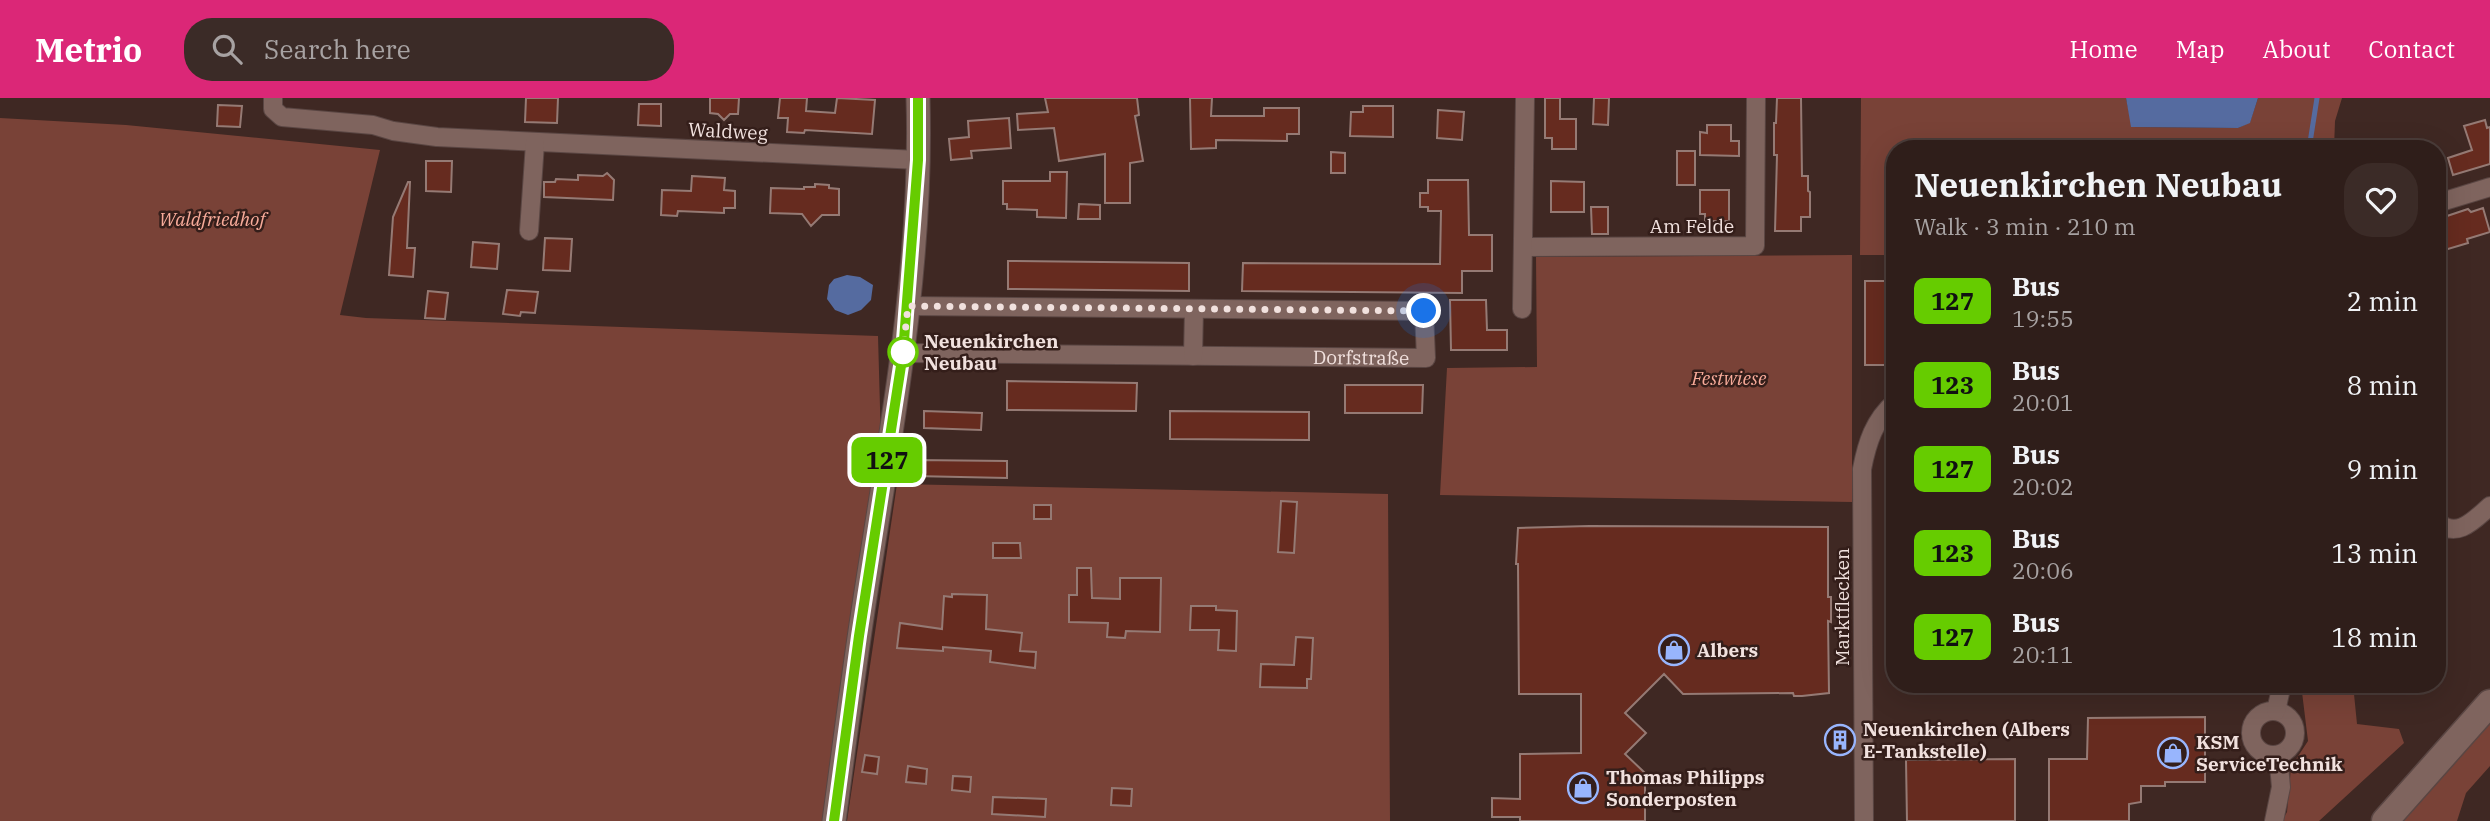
<!DOCTYPE html>
<html lang="en">
<head>
<meta charset="utf-8">
<style>
  :root { --surface:#2f1e1a; --page:#3b2b27; --text:#f1f3f6; --muted:#a7a2a2; --line:#4a3c39; --accent:#db2777 }
  body { margin:0; font-family:"IBM Plex Serif",serif; background:var(--page); color:var(--text); height:100vh; display:flex; flex-direction:column; font-size:26px; white-space:nowrap }
  * { box-sizing:border-box; margin:0 }
  p { font-size:23px; color:var(--muted) }
  .icon { flex:none; width:38px; height:38px; fill:none; stroke:currentColor; stroke-width:2; stroke-linecap:round; stroke-linejoin:round }
  .map { position:relative; flex:1; overflow:hidden }
  .sheet { position:absolute; left:1886px; top:42px; width:560px; height:553px; display:flex; flex-direction:column; background:var(--surface); border-radius:28px; box-shadow:0 7px 28px #0002,0 0 0 2px var(--line) }
  .sheet>* { flex:none }
  .badge { padding:0 14px; border-radius:10px; font-size:24px; line-height:46px }
  .you { position:absolute; width:35px; height:35px; margin:-18px; border:5px solid #fff; border-radius:50%; background:#1a73e8; box-shadow:0 0 0 10px #1a73e833 }
  .map>.badge { position:absolute; translate:-50% -50%; box-shadow:0 0 0 4px #fff }
  .round { display:grid; place-items:center; flex:none; width:74px; height:74px; border-radius:28px; background:var(--page) }
  .summary { display:flex; align-items:center; justify-content:space-between; height:119px; padding:0 28px }
  h1 { font-size:33px; font-weight:800; line-height:52px }
  ul { padding:0; list-style:none }
  li { display:flex; align-items:center; gap:21px; height:84px; padding:0 28px }
  li div { flex:1 }
  li b { display:block; font-size:26px }
  li em { font-style:normal }
  li .badge { min-width:77px; font-weight:700; text-align:center }
  header { display:flex; align-items:center; gap:42px; box-sizing:border-box; height:98px; padding:0 35px; background:var(--accent); color:#fff }
  header strong { font-size:33px }
  nav { display:flex; gap:38px; margin-inline-start:auto; font-size:24px }
  .search { width:490px; height:63px; background:var(--page); display:flex; align-items:center; gap:18px; box-sizing:border-box; padding:0 24px; border-radius:28px; color:var(--muted); font-size:26px }
  .map>svg:first-child { display:block }
  .green { fill:#794237 }
  .water { fill:#556ba0 }
  .lines { fill:none; stroke-linecap:round; stroke-linejoin:round }
  .stream { stroke:#556ba0; stroke-width:5 }
  .building { fill:#662b1f; stroke:#957a74; stroke-width:2 }
  .minor-casing { stroke:#5a4643; stroke-width:20 }
  .tertiary-casing { stroke:#5a4643; stroke-width:25 }
  .secondary-casing { stroke:#5a4643; stroke-width:29 }
  .minor { stroke:#7f645e; stroke-width:18 }
  .tertiary { stroke:#7f645e; stroke-width:23 }
  .secondary { stroke:#7f645e; stroke-width:26 }
  .line-casing { stroke:#fff; stroke-width:16 }
  .line { stroke:#6c0; stroke-width:10 }
  .walk { stroke:#f1e1de; stroke-width:7; stroke-dasharray:0 12.6 }
  .stop-dot { fill:#fff; stroke:#6c0; stroke-width:3.5 }
  .labels { text-anchor:middle; stroke-width:5; stroke-linejoin:round; paint-order:stroke }
  .street-label { font-size:19px; fill:#f1e1de; stroke:#341e1a }
  .park-label { font-size:19px; font-style:italic; fill:#f8ab9a; stroke:#341e1a }
  .stop-label { font-size:19px; font-weight:bold; fill:#f1e1de; stroke:#341e1a; text-anchor:start }
  .poi-label { font-size:19px; font-weight:bold; fill:#f1e1de; stroke:#341e1a; text-anchor:start }
</style>
</head>
<body>
<header>
<strong>Metrio</strong>
<div class="search"><svg class="icon" aria-label="search" viewBox="0 0 24 24"><circle cx="10" cy="10" r="6"/><path d="M15 15l6 6"/></svg>Search here</div>
<nav><a>Home</a><a>Map</a><a>About</a><a>Contact</a></nav>
</header>
<div class="map">
<svg width="2490" height="723" viewBox="0 0 2490 723">
  <rect width="100%" height="100%" fill="#3f2823"/>
  <path class="green" d="M 1861,0 L 2126,0 L 2132,29 L 2238,30 L 2250,24 L 2258,0 L 2342,0 L 2335,23 L 2334,51 L 1895,51 L 1895,157 L 1860,157 Z
    M 0,20 L 126,27 L 380,52 L 340,217 L 366,220 L 878,238 L 881,345 L 824,723 L 0,723 Z
    M 1852,157 L 1852,404 L 1440,397 L 1447,270 L 1537,269 L 1536,159 Z
    M 897,386 L 1388,396 L 1390,723 L 847,723 Z
    M 2301,586 L 2353,586 L 2357,626 L 2399,631 L 2404,645 L 2319,723 L 2282,723 L 2287,714 L 2291,669 L 2308,643 Z
    M 2490,620 L 2490,668 L 2466,695 L 2457,723 L 2398,723 Z"/>
  <path class="water" d="M 2126,0 L 2258,0 L 2250,25 L 2238,30 L 2131,29 Z
    M 847,177 L 860,179 L 873,187 L 871,202 L 861,212 L 848,217 L 835,212 L 827,201 L 829,187 L 834,181 Z"/>
  <g class="lines">
    <path class="stream" d="M 2309,51 L 2317,0"/>
  </g>
  <path class="building" d="M 526,0 L 558,0 L 557,25 L 525,24 Z
    M 710,0 L 739,0 L 738,16 L 730,16 L 724,22 L 718,16 L 710,15 Z
    M 780,0 L 807,0 L 806,13 L 835,15 L 837,0 L 875,2 L 872,36 L 805,32 L 804,35 L 787,34 L 788,20 L 778,20 Z
    M 1045,0 L 1137,0 L 1139,17 L 1135,18 L 1143,63 L 1130,65 L 1130,105 L 1105,105 L 1105,56 L 1059,63 L 1054,30 L 1018,32 L 1017,16 L 1048,14 Z
    M 1190,0 L 1212,0 L 1211,18 L 1264,18 L 1264,10 L 1299,10 L 1299,36 L 1287,36 L 1287,43 L 1216,42 L 1216,50 L 1191,51 Z
    M 1545,0 L 1560,0 L 1560,21 L 1576,21 L 1576,51 L 1552,51 L 1552,40 L 1545,40 Z
    M 1594,0 L 1609,0 L 1608,27 L 1593,26 Z
    M 1777,0 L 1801,0 L 1802,78 L 1808,78 L 1808,93 L 1810,94 L 1810,119 L 1801,119 L 1801,133 L 1775,133 L 1777,57 L 1774,57 L 1774,25 L 1776,25 Z
    M 639,6 L 661,6 L 661,28 L 638,27 Z
    M 218,7 L 242,8 L 240,29 L 217,28 Z
    M 1363,8 L 1393,8 L 1393,39 L 1350,38 L 1351,14 L 1363,14 Z
    M 1438,12 L 1464,14 L 1462,42 L 1437,40 Z
    M 1009,20 L 1011,50 L 971,53 L 972,60 L 951,62 L 949,41 L 969,39 L 968,23 Z
    M 2485,22 L 2487,30 L 2490,29 L 2490,66 L 2453,77 L 2448,60 L 2472,52 L 2464,28 Z
    M 1707,27 L 1731,27 L 1731,43 L 1739,43 L 1739,58 L 1700,57 L 1700,34 L 1707,35 Z
    M 1677,53 L 1695,53 L 1695,87 L 1677,87 Z
    M 1331,54 L 1345,55 L 1345,75 L 1331,75 Z
    M 426,63 L 452,63 L 451,94 L 426,93 Z
    M 1050,74 L 1067,74 L 1066,120 L 1037,119 L 1037,112 L 1007,111 L 1007,106 L 1003,106 L 1003,83 L 1050,83 Z
    M 607,75 L 614,82 L 613,102 L 544,99 L 544,84 L 555,84 L 556,81 L 578,82 L 578,77 L 603,78 Z
    M 692,78 L 725,80 L 724,92 L 735,93 L 735,110 L 724,110 L 724,115 L 678,113 L 677,118 L 661,117 L 662,92 L 691,93 Z
    M 1428,82 L 1468,82 L 1469,137 L 1492,137 L 1492,173 L 1462,173 L 1462,195 L 1242,193 L 1243,165 L 1440,166 L 1441,113 L 1428,113 L 1428,109 L 1420,109 L 1420,95 L 1428,95 Z
    M 1551,83 L 1584,84 L 1584,114 L 1551,114 Z
    M 408,84 L 410,84 L 407,150 L 415,150 L 413,179 L 389,177 L 393,119 Z
    M 815,86 L 829,87 L 829,90 L 839,91 L 839,117 L 822,117 L 811,128 L 802,116 L 770,115 L 771,90 L 804,91 L 804,89 L 815,89 Z
    M 1700,92 L 1729,92 L 1729,123 L 1705,123 L 1705,116 L 1700,116 Z
    M 1079,106 L 1100,107 L 1100,121 L 1078,121 Z
    M 1591,109 L 1608,109 L 1608,136 L 1592,136 Z
    M 2483,110 L 2490,134 L 2467,141 L 2468,145 L 2438,154 L 2438,121 L 2468,111 L 2471,114 Z
    M 545,140 L 572,141 L 570,173 L 543,172 Z
    M 473,144 L 499,146 L 497,171 L 471,169 Z
    M 1008,163 L 1189,165 L 1189,193 L 1008,191 Z
    M 1865,183 L 1895,183 L 1895,267 L 1865,267 Z
    M 507,192 L 538,194 L 535,215 L 521,214 L 520,218 L 503,216 Z
    M 428,193 L 448,195 L 445,221 L 425,220 Z
    M 1450,202 L 1486,202 L 1487,232 L 1507,232 L 1507,252 L 1451,252 Z
    M 1007,283 L 1137,285 L 1136,313 L 1007,312 Z
    M 1345,287 L 1423,287 L 1422,315 L 1345,315 Z
    M 924,313 L 982,315 L 981,332 L 924,330 Z
    M 1170,313 L 1309,314 L 1309,342 L 1170,341 Z
    M 915,362 L 1007,363 L 1007,380 L 914,378 Z
    M 1281,403 L 1297,404 L 1294,455 L 1278,454 Z
    M 1034,407 L 1051,407 L 1051,421 L 1034,421 Z
    M 1589,428 L 1828,429 L 1828,499 L 1831,499 L 1831,524 L 1828,523 L 1829,595 L 1802,598 L 1794,598 L 1793,595 L 1683,596 L 1664,576 L 1625,615 L 1646,635 L 1625,656 L 1645,675 L 1645,723 L 1520,723 L 1520,719 L 1492,719 L 1492,700 L 1520,701 L 1520,656 L 1581,655 L 1581,596 L 1519,596 L 1518,466 L 1516,466 L 1518,430 Z
    M 993,445 L 1020,445 L 1021,460 L 993,460 Z
    M 1077,470 L 1091,470 L 1092,500 L 1120,501 L 1120,480 L 1161,480 L 1160,534 L 1126,533 L 1125,540 L 1107,539 L 1108,525 L 1069,524 L 1069,497 L 1077,497 Z
    M 952,496 L 987,497 L 986,531 L 1022,535 L 1020,553 L 1036,554 L 1035,570 L 990,564 L 991,553 L 943,549 L 943,553 L 897,550 L 900,525 L 942,531 L 944,498 L 952,499 Z
    M 1191,508 L 1216,508 L 1216,512 L 1237,513 L 1236,553 L 1218,552 L 1219,532 L 1190,532 Z
    M 1296,539 L 1313,540 L 1311,581 L 1307,581 L 1307,590 L 1260,589 L 1261,566 L 1294,567 Z
    M 2205,619 L 2205,684 L 2165,684 L 2165,688 L 2141,688 L 2141,704 L 2129,706 L 2129,723 L 2049,723 L 2049,661 L 2087,661 L 2088,620 Z
    M 865,657 L 879,659 L 877,676 L 862,674 Z
    M 2015,661 L 2015,723 L 1907,723 L 1906,662 Z
    M 908,668 L 927,671 L 926,686 L 906,684 Z
    M 953,678 L 971,679 L 970,694 L 952,692 Z
    M 1112,690 L 1132,691 L 1131,708 L 1111,707 Z
    M 993,699 L 1046,701 L 1045,719 L 992,716 Z"/>
  <g class="lines">
    <g class="minor-casing">
      <g id="minor">
        <path d="M 273,0 L 273,11 L 282,19 L 373,27 L 393,33 L 437,39 L 918,62"/>
        <path d="M 2438,105 L 2490,89"/>
        <path d="M 529,133 L 535,45"/>
        <path d="M 1523,149 L 1755,148 L 1756,0"/>
        <path d="M 1522,211 L 1525,0"/>
        <path id="s1" d="M 903,255 L 1426,260 L 1424,213 L 908,208"/>
        <path d="M 1193,258 L 1194,211"/>
        <path d="M 2438,424 C 2457,442 2475,421 2490,408"/>
        <circle cx="2273" cy="635" r="22"/>
        <path d="M 2276,613 L 2282,586"/>
        <path d="M 1864,723 L 1862,371 C 1867,345 1874,322 1895,304"/>
        <path d="M 2274,723 L 2281,689 L 2278,657"/>
      </g>
    </g>
    <g class="tertiary-casing">
      <path id="tertiary" d="M 834,723 C 845,642 855,561 868,481 C 893,322 923,161 918,0"/>
    </g>
    <g class="secondary-casing">
      <path id="secondary" d="M 2385,723 L 2490,605"/>
    </g>
    <use href="#minor" class="minor"/>
    <use href="#tertiary" class="tertiary"/>
    <use href="#secondary" class="secondary"/>
  </g>
  <g class="lines">
    <g class="line-casing">
      <path id="line" d="M 834,723 L 859,538 L 903,255 L 918,62 L 918,0"/>
    </g>
    <use href="#line" class="line"/>
    <path class="walk" d="M 903,254 L 908,208 L 1424,213"/>
  </g>
  <defs>
    <g id="shop-ring" transform="scale(1.575)"><circle r="9.5" fill="#341e1a" stroke="#98b5fd" stroke-width="1.5"/><path d="M-5-2.5h2.3a2.7 3.5 0 0 1 5.4 0H5L5.5 6h-11ZM-1.5-2.5h3a1.5 2.3 0 0 0-3 0Z" fill="#98b5fd"/></g>
    <g id="building-ring" transform="scale(1.575)"><circle r="9.5" fill="#341e1a" stroke="#98b5fd" stroke-width="1.5"/><path d="M-4-6H4V6H1V3H-1V6H-4ZM-2.5-4.3h1.7v1.8h-1.7ZM.8-4.3h1.7v1.8H.8ZM-2.5-1h1.7V.8h-1.7ZM.8-1h1.7V.8H.8Z" fill="#98b5fd"/></g>
  </defs>
  <g fill-rule="evenodd">
    <use href="#shop-ring" x="1674" y="552"/>
    <use href="#building-ring" x="1840" y="642"/>
    <use href="#shop-ring" x="2173" y="655"/>
    <use href="#shop-ring" x="1583" y="690"/>
  </g>
  <circle class="stop-dot" cx="903" cy="254" r="14"/>
  <g class="labels">
    <g class="street-label">
      <text transform="translate(728 33) rotate(3)" y="7">Waldweg</text>
      <text x="1692" y="135">Am Felde</text>
      <text dy="7" stroke="none"><textPath href="#s1" startOffset="458">Dorfstraße</textPath></text>
      <text transform="translate(1842 509) rotate(-90)" y="7">Marktflecken</text>
    </g>
    <g class="park-label">
      <text x="212" y="128">Waldfriedhof</text>
      <text x="1729" y="287">Festwiese</text>
    </g>
    <g class="stop-label">
      <text x="924" y="250">Neuenkirchen<tspan x="924" dy="22">Neubau</tspan></text>
    </g>
    <g class="poi-label">
      <text x="1697" y="559">Albers</text>
      <text x="1863" y="638">Neuenkirchen (Albers<tspan x="1863" dy="22">E-Tankstelle)</tspan></text>
      <text x="2196" y="651">KSM<tspan x="2196" dy="22">ServiceTechnik</tspan></text>
      <text x="1606" y="686">Thomas Philipps<tspan x="1606" dy="22">Sonderposten</tspan></text>
    </g>
  </g>
</svg>
<div class="you" style="left:1424px;top:213px"></div>
<b class="badge" style="left:887px;top:362px;background:#6c0;color:#111">127</b>
<section class="sheet">
<div class="summary"><div><h1>Neuenkirchen Neubau</h1><p>Walk · 3 min · 210 m</p></div><a class="round"><svg class="icon" aria-label="heart" viewBox="0 0 24 24"><path d="M12 20l-8-8c-3-5 5-10 8-4 3-6 11-1 8 4z"/></svg></a></div>
<ul>
<li><span class="badge" style="background:#6c0;color:#111">127</span><div><b>Bus</b><p>19:55</p></div><em>2 min</em></li>
<li><span class="badge" style="background:#6c0;color:#111">123</span><div><b>Bus</b><p>20:01</p></div><em>8 min</em></li>
<li><span class="badge" style="background:#6c0;color:#111">127</span><div><b>Bus</b><p>20:02</p></div><em>9 min</em></li>
<li><span class="badge" style="background:#6c0;color:#111">123</span><div><b>Bus</b><p>20:06</p></div><em>13 min</em></li>
<li><span class="badge" style="background:#6c0;color:#111">127</span><div><b>Bus</b><p>20:11</p></div><em>18 min</em></li>
</ul>
</section>
</div>
</body>
</html>
